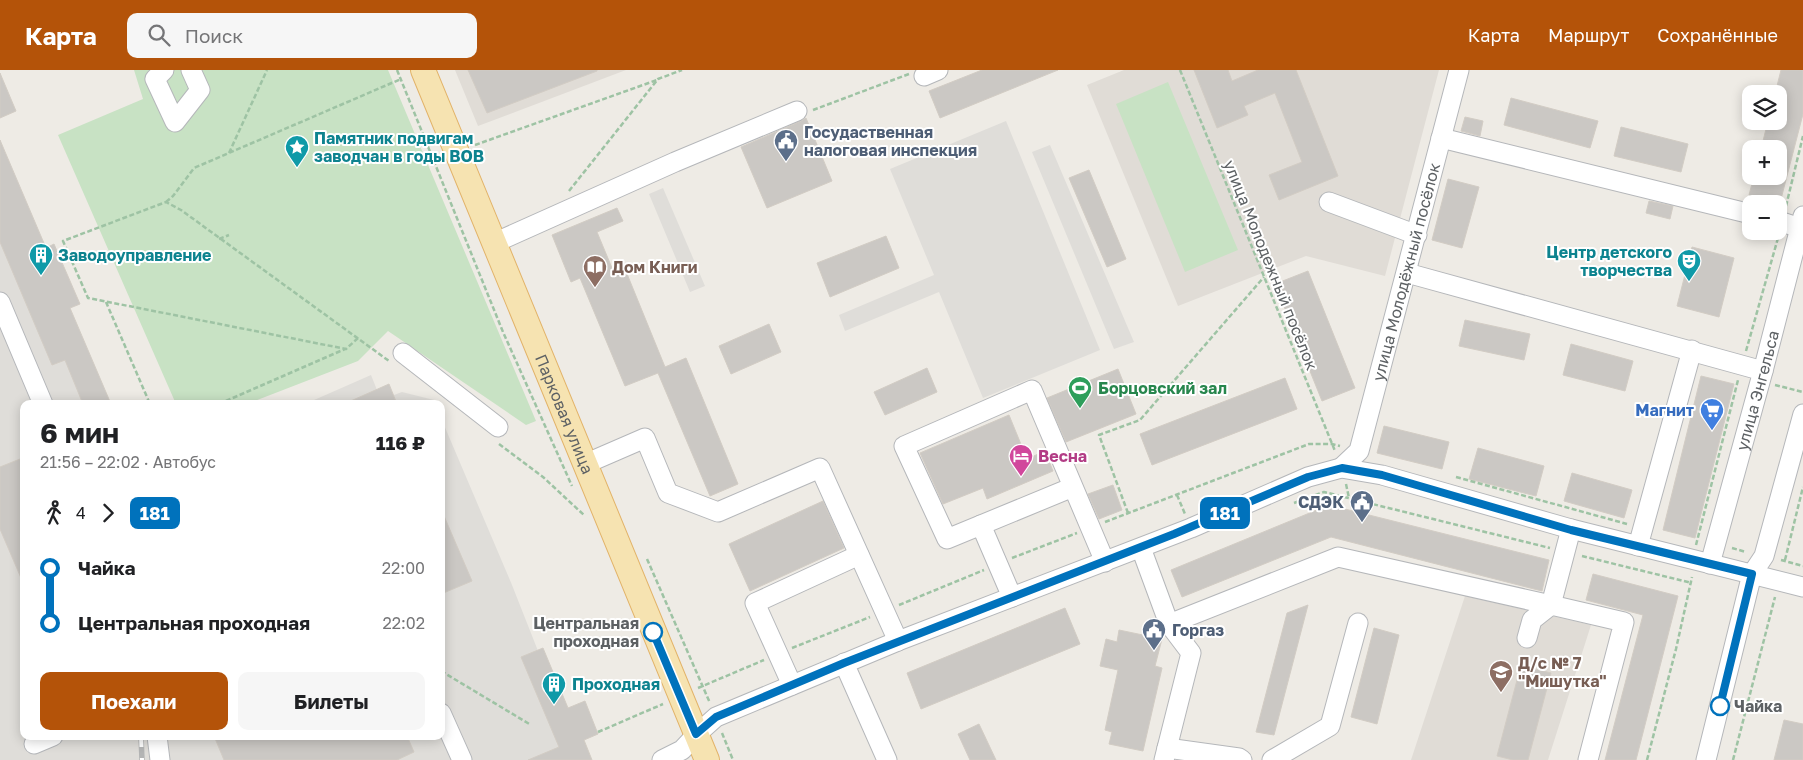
<!DOCTYPE html>
<html lang="ru">
<head>
<meta charset="utf-8">
<style>
  :root { --surface:#fff; --page:#f6f6f6; --text:#202124; --muted:#757577; --accent:#b45309 }
  body { margin:0; font-family:"Golos Text",sans-serif; background:var(--page); color:var(--text); height:100vh; display:flex; flex-direction:column; font-size:19px; white-space:nowrap }
  * { box-sizing:border-box; margin:0 }
  p { font-size:16px; color:var(--muted) }
  .icon { flex:none; width:28px; height:28px; fill:none; stroke:currentColor; stroke-width:2; stroke-linecap:round; stroke-linejoin:round }
  .map { position:relative; flex:1; overflow:hidden }
  .side { position:absolute; left:20px; top:330px; width:425px; height:340px; display:flex; flex-direction:column; background:var(--surface); border-radius:10px; box-shadow:0 2px 12px #0003 }
  .side>* { flex:none }
  .badge { padding:0 10px; border-radius:8px; font-size:18px; line-height:32px }
  .controls { position:absolute; left:1742px; top:15px; display:grid; gap:10px }
  .controls a { display:grid; place-items:center; width:45px; height:45px; border-radius:10px; background:var(--surface); box-shadow:0 2px 12px #0003; font-size:25px }
  .map>.badge { position:absolute; translate:-50% -50%; box-shadow:0 0 0 2px #fff }
  .legs { display:flex; align-items:center; gap:8px; height:55px; padding:0 20px; font-size:16px }
  .legs p { margin-inline-start:auto }
  .head { display:flex; align-items:center; justify-content:space-between; height:85px; padding:0 20px }
  h1 { font-size:28px; font-weight:700; line-height:38px }
  .action { display:flex; gap:10px; margin-top:auto; padding:10px 20px }
  .action a { flex:1; height:58px; border-radius:10px; background:var(--accent); color:#fff; font-size:20px; font-weight:700; line-height:58px; text-align:center }
  .action a+a { background:var(--page); color:var(--text) }
  ul { padding:0 20px; list-style:none }
  li { display:flex; align-items:center; gap:18px; height:55px; font-size:19px }
  li i { display:grid; place-items:center; width:8px; height:100%; margin:0 6px; background:currentColor }
  li i::after { content:''; width:12px; height:12px; margin:-6px; border:4px solid; border-radius:50%; background:var(--surface) }
  li p { margin-inline-start:auto }
  li:first-child i { background:linear-gradient(#0000 50%,currentColor 0) }
  li:last-child i { background:linear-gradient(currentColor 50%,#0000 0) }
  header { display:flex; align-items:center; gap:30px; box-sizing:border-box; height:70px; padding:0 25px; background:var(--accent); color:#fff }
  header strong { font-size:24px }
  nav { display:flex; gap:28px; margin-inline-start:auto; font-size:18px }
  .search { width:350px; height:45px; background:var(--page); display:flex; align-items:center; gap:12px; box-sizing:border-box; padding:0 18px; border-radius:10px; color:var(--muted); font-size:19px }
  .map>svg:first-child { display:block }
  .industrial { fill:#dfddd9 }
  .education { fill:#e0dcd6 }
  .green { fill:#c8e2c4 }
  .building { fill:#cbc8c4; stroke:#d2ccc4 }
  .lines { fill:none; stroke-linecap:round; stroke-linejoin:round }
  .minor-casing { stroke:#b5b7ba; stroke-width:21 }
  .major-casing { stroke:#e2b369; stroke-width:26 }
  .path { stroke:#9ec3a4; stroke-width:2.5; stroke-dasharray:5 2.5; stroke-linecap:butt }
  .minor { stroke:#fff; stroke-width:19 }
  .major { stroke:#f6e3b1; stroke-width:24 }
  .rail-casing { stroke:#b3b4b4; stroke-width:5.5 }
  .rail { stroke:#fff; stroke-width:4; stroke-dasharray:11; stroke-linecap:butt }
  .line-1-casing { stroke:#fff; stroke-width:11 }
  .line-1 { stroke:#0072bc; stroke-width:8 }
  .stop-1-dot { fill:#fff; stroke:#0072bc; stroke-width:2.5 }
  .labels { text-anchor:middle; stroke-width:4; stroke-linejoin:round; paint-order:stroke }
  .service-label { font-size:16px; font-weight:bold; fill:#4e5e75; stroke:#fff; text-anchor:start }
  .culture-label { font-size:16px; font-weight:bold; fill:#0d838f; stroke:#fff; text-anchor:start }
  .street-label { font-size:16px; fill:#5d6164; stroke:#fff }
  .education-label { font-size:16px; font-weight:bold; fill:#785e54; stroke:#fff; text-anchor:start }
  .leisure-label { font-size:16px; font-weight:bold; fill:#27864d; stroke:#fff; text-anchor:start }
  .shop-label { font-size:16px; font-weight:bold; fill:#366cbe; stroke:#fff; text-anchor:end }
  .hotel-label { font-size:16px; font-weight:bold; fill:#b23c85; stroke:#fff; text-anchor:start }
  .stop-label { font-size:16px; font-weight:bold; fill:#5d6164; stroke:#fff; text-anchor:end }
</style>
</head>
<body>
<header>
<strong>Карта</strong>
<div class="search"><svg class="icon" aria-label="search" viewBox="0 0 24 24"><circle cx="10" cy="10" r="6"/><path d="M15 15l6 6"/></svg>Поиск</div>
<nav><a>Карта</a><a>Маршрут</a><a>Сохранённые</a></nav>
</header>
<div class="map">
<svg width="1803" height="690" viewBox="0 0 1803 690">
  <rect width="100%" height="100%" fill="#eeebe5"/>
  <path class="industrial" d="M 1006,51 L 1100,280 L 983,328 L 939,222 L 845,261 L 839,245 L 934,205 L 890,99 Z
    M 1050,75 L 1134,272 L 1114,279 L 1032,82 Z
    M 0,84 L 103,334 L 24,334 L 24,666 L 441,666 L 441,348 L 512,515 L 581,690 L 0,690 Z
    M 663,118 L 705,216 L 690,222 L 649,124 Z
    M 371,305 L 381,330 L 402,322 L 434,330 L 435,334 L 305,334 Z"/>
  <path class="education" d="M 455,0 L 626,0 L 478,56 Z
    M 1124,0 L 1439,0 L 1385,206 L 1306,186 L 1178,236 L 1087,15 Z
    M 1465,526 L 1591,555 L 1548,690 L 1411,690 Z"/>
  <path class="green" d="M 134,0 L 388,0 L 536,351 L 526,355 L 388,261 L 358,291 L 247,334 L 176,334 L 58,65 L 143,29 Z
    M 1168,12 L 1238,180 L 1185,202 L 1116,34 Z"/>
  <path class="building" d="M 468,0 L 597,0 L 597,1 L 487,43 Z
    M 982,0 L 1058,0 L 940,48 L 929,21 Z
    M 1194,0 L 1228,0 L 1232,11 L 1258,0 L 1296,0 L 1338,106 L 1279,130 L 1269,105 L 1302,92 L 1275,23 L 1244,36 L 1248,45 L 1217,58 Z
    M 1781,0 L 1803,0 L 1803,44 L 1780,133 L 1749,125 L 1754,106 L 1779,106 L 1779,79 L 1761,79 L 1768,51 L 1779,51 L 1779,24 L 1775,24 Z
    M 0,3 L 16,41 L 0,48 Z
    M 1511,28 L 1598,51 L 1590,78 L 1504,55 Z
    M 1465,47 L 1483,51 L 1480,66 L 1461,61 Z
    M 806,48 L 832,111 L 767,138 L 741,77 L 801,51 Z
    M 1621,57 L 1688,74 L 1681,102 L 1614,86 Z
    M 0,70 L 46,178 L 54,174 L 80,234 L 70,238 L 111,334 L 83,334 L 65,290 L 52,295 L 0,172 Z
    M 1089,100 L 1126,189 L 1107,197 L 1069,108 Z
    M 1448,109 L 1479,117 L 1462,178 L 1432,170 Z
    M 1649,131 L 1673,136 L 1670,149 L 1646,143 Z
    M 617,138 L 623,151 L 597,162 L 612,198 L 623,194 L 665,297 L 686,288 L 738,414 L 710,426 L 658,303 L 625,316 L 580,208 L 571,212 L 552,165 Z
    M 886,166 L 899,198 L 830,227 L 817,193 Z
    M 1692,177 L 1734,188 L 1719,247 L 1677,236 Z
    M 1308,201 L 1355,318 L 1322,331 L 1275,214 Z
    M 1465,250 L 1530,264 L 1524,290 L 1459,276 Z
    M 769,254 L 781,282 L 731,304 L 719,276 Z
    M 1571,274 L 1633,291 L 1625,321 L 1563,305 Z
    M 927,298 L 937,322 L 885,345 L 874,322 Z
    M 1118,299 L 1136,344 L 1066,372 L 1047,328 Z
    M 1701,306 L 1734,314 L 1695,468 L 1663,460 Z
    M 1285,308 L 1297,339 L 1152,395 L 1140,364 Z
    M 389,314 L 397,334 L 344,334 Z
    M 1009,345 L 1027,389 L 1045,381 L 1053,401 L 987,429 L 983,418 L 943,434 L 920,383 Z
    M 1384,356 L 1449,372 L 1442,399 L 1377,383 Z
    M 1478,378 L 1544,396 L 1536,426 L 1469,409 Z
    M 20,389 L 24,399 L 24,515 L 0,459 L 0,397 Z
    M 1572,403 L 1632,420 L 1624,448 L 1564,431 Z
    M 1113,415 L 1122,440 L 1099,449 L 1088,424 Z
    M 823,431 L 844,478 L 750,521 L 729,474 Z
    M 1329,435 L 1549,490 L 1542,521 L 1331,467 L 1182,527 L 1171,500 Z
    M 441,439 L 472,511 L 441,524 Z
    M 1593,504 L 1678,526 L 1636,690 L 1605,690 L 1643,545 L 1586,530 Z
    M 1308,535 L 1274,665 L 1256,662 L 1287,543 Z
    M 1065,538 L 1080,574 L 921,639 L 907,603 Z
    M 1374,558 L 1399,565 L 1377,654 L 1351,647 Z
    M 1119,560 L 1162,569 L 1155,596 L 1162,598 L 1143,681 L 1109,674 L 1112,662 L 1105,660 L 1118,600 L 1100,596 L 1106,569 L 1117,572 Z
    M 543,578 L 568,638 L 585,631 L 598,664 L 584,670 L 592,690 L 528,690 L 559,677 L 521,587 Z
    M 1521,595 L 1551,603 L 1528,690 L 1513,690 L 1497,686 Z
    M 1784,650 L 1803,654 L 1803,690 L 1774,690 Z
    M 979,654 L 996,690 L 970,690 L 958,664 Z
    M 214,666 L 407,666 L 414,682 L 397,690 L 224,690 Z"/>
  <g class="lines">
    <g class="minor-casing">
      <g id="minor">
        <path d="M 164,0 L 155,9 L 175,52 L 200,20 L 191,0"/>
        <path d="M 924,6 L 938,0"/>
        <path d="M 1441,68 L 1751,144"/>
        <path d="M 1329,132 L 1417,165"/>
        <path d="M 1779,151 L 1800,158"/>
        <path d="M 494,173 L 675,92 L 797,41"/>
        <path d="M 1407,203 L 1763,301"/>
        <path d="M 0,232 L 43,334"/>
        <path d="M 403,283 L 498,357"/>
        <path d="M 585,394 L 645,368 L 668,423 L 718,442 L 820,398 L 898,571"/>
        <path id="s1" d="M 1341,398 L 1359,381 L 1459,0"/>
        <path d="M 1073,417 L 947,469 L 904,376 L 1032,320 L 1105,492"/>
        <path d="M 981,455 L 1012,527"/>
        <path d="M 1638,476 L 1692,280"/>
        <path d="M 1141,478 L 1169,554 L 1191,583 L 1164,690"/>
        <path id="s2" d="M 1710,494 L 1763,301 L 1803,146"/>
        <path d="M 1169,554 L 1338,487 L 1551,535 L 1571,459"/>
        <path d="M 1527,568 L 1532,550 L 1551,535 L 1624,552 L 1588,690"/>
        <path d="M 844,593 L 887,690"/>
        <path d="M 792,615 L 755,533 L 859,485"/>
        <path d="M 441,643 L 462,690"/>
        <path d="M 157,666 L 160,690"/>
        <path d="M 34,674 L 53,666"/>
        <path d="M 1167,678 L 1239,688 L 1242,690"/>
        <path d="M 662,690 L 682,680 L 697,664 L 716,647 L 898,571 L 1191,458 L 1308,407 L 1341,398 L 1382,405 L 1571,459 L 1803,517"/>
        <path d="M 1272,690 L 1330,656 L 1358,553"/>
        <path d="M 1706,690 L 1752,504 L 1764,486 L 1803,344"/>
      </g>
    </g>
    <g class="major-casing">
      <g id="major">
        <path id="s3" d="M 423,0 L 707,690"/>
      </g>
    </g>
    <path class="path" d="M 397,0 L 503,262 L 572,416
      M 1180,0 L 1335,381
      M 813,40 L 909,4
      M 475,75 L 657,10
      M 229,83 L 267,0
      M 569,121 L 658,9 L 682,0
      M 166,132 L 173,126 L 194,98 L 401,9
      M 1786,136 L 1803,66
      M 219,169 L 229,165
      M 106,232 L 150,334
      M 358,268 L 346,279 L 88,228 L 63,171 L 166,132 L 181,140 L 389,291
      M 1746,281 L 1778,168
      M 1775,315 L 1803,322
      M 219,334 L 345,279
      M 499,374 L 543,407 L 585,446
      M 1456,407 L 1627,454
      M 1346,414 L 1349,428
      M 1177,425 L 1185,444
      M 1294,433 L 1324,422 L 1550,478
      M 1128,443 L 1099,365 L 1140,350 L 1264,207
      M 1105,452 L 1309,374 L 1332,374 L 1340,376
      M 1696,475 L 1738,310
      M 1732,478 L 1746,482
      M 1582,486 L 1692,513
      M 1012,488 L 1077,463
      M 647,489 L 710,633
      M 1781,490 L 1803,496
      M 1785,490 L 1803,417
      M 899,535 L 984,500
      M 792,578 L 870,547
      M 441,601 L 531,655
      M 698,618 L 764,590
      M 598,662 L 663,634
      M 722,663 L 733,690
      M 1647,690 L 1676,579 L 1692,507
      M 1733,690 L 1775,527"/>
    <use href="#minor" class="minor"/>
    <use href="#major" class="major"/>
    <g class="rail-casing">
      <path id="rail" d="M 141,666 L 142,690"/>
    </g>
    <use href="#rail" class="rail"/>
  </g>
  <g class="lines">
    <g class="line-1-casing">
      <path id="line-1" d="M 653,562 L 696,664 L 716,647 L 844,593 L 1174,464 L 1308,407 L 1342,398 L 1382,405 L 1571,460 L 1752,504 L 1720,636"/>
    </g>
    <use href="#line-1" class="line-1"/>
  </g>
  <defs>
    <g id="civic-pin" transform="scale(1.25)"><path d="M0 17L-7.5 6A9.5 9.5 0 1 1 7.5 6Z" fill="#5c6f8a" stroke="#fff"/><path d="M-.6-6.5H3V-4.5H.6V-3L4-1V1h2V6H-6V1h2V-1L-.6-3ZM-1.2 2.5V6h2.4V2.5Z" fill="#fff"/></g>
    <g id="sight-pin" transform="scale(1.25)"><path d="M0 17L-7.5 6A9.5 9.5 0 1 1 7.5 6Z" fill="#0f9aa8" stroke="#fff"/><path d="M0-6L1.8-2.2L6-1.7L2.9 1.2L3.7 5.4L0 3.3L-3.7 5.4L-2.9 1.2L-6-1.7L-1.8-2.2Z" fill="#fff"/></g>
    <g id="building-pin" transform="scale(1.25)"><path d="M0 17L-7.5 6A9.5 9.5 0 1 1 7.5 6Z" fill="#0f9aa8" stroke="#fff"/><path d="M-4-6H4V6H1V3H-1V6H-4ZM-2.5-4.3h1.7v1.8h-1.7ZM.8-4.3h1.7v1.8H.8ZM-2.5-1h1.7V.8h-1.7ZM.8-1h1.7V.8H.8Z" fill="#fff"/></g>
    <g id="theatre-pin" transform="scale(1.25)"><path d="M0 17L-7.5 6A9.5 9.5 0 1 1 7.5 6Z" fill="#0f9aa8" stroke="#fff"/><path d="M-5-5.5Q0-4 5-5.5V0Q5 5 0 6Q-5 5-5 0ZM-3.3-2.5H-1v1.5H-3.3ZM1-2.5H3.3v1.5H1ZM-2.8 1Q0 5.5 2.8 1Z" fill="#fff"/></g>
    <g id="library-pin" transform="scale(1.25)"><path d="M0 17L-7.5 6A9.5 9.5 0 1 1 7.5 6Z" fill="#8d6e63" stroke="#fff"/><path d="M-6-4Q-3-5.5-.7-3.5V5Q-3 3-6 4ZM6-4Q3-5.5 .7-3.5V5Q3 3 6 4Z" fill="#fff"/></g>
    <g id="stadium-pin" transform="scale(1.25)"><path d="M0 17L-7.5 6A9.5 9.5 0 1 1 7.5 6Z" fill="#2e9e5b" stroke="#fff"/><path d="M0-5a6.5 5 0 1 0 0 10a6.5 5 0 1 0 0-10ZM-3.5-1.8h7v3.6h-7Z" fill="#fff"/></g>
    <g id="supermarket-pin" transform="scale(1.25)"><path d="M0 17L-7.5 6A9.5 9.5 0 1 1 7.5 6Z" fill="#3f7fe0" stroke="#fff"/><path d="M-6-5.5h2.5l.6 2H6L4.5 2H-2.5L-4.4-4H-6ZM-1.5 3.2a1.3 1.3 0 1 0 .1 0ZM3 3.2a1.3 1.3 0 1 0 .1 0Z" fill="#fff"/></g>
    <g id="hotel-pin" transform="scale(1.25)"><path d="M0 17L-7.5 6A9.5 9.5 0 1 1 7.5 6Z" fill="#d1479c" stroke="#fff"/><path d="M-6-4.5h1.5V1H6V5H4.5V3h-9V5H-6ZM-4 0a1.8 1.8 0 1 1 3.6 0ZM.5 0V-2.5h3Q6-2.5 6 0Z" fill="#fff"/></g>
    <g id="school-pin" transform="scale(1.25)"><path d="M0 17L-7.5 6A9.5 9.5 0 1 1 7.5 6Z" fill="#8d6e63" stroke="#fff"/><path d="M0-5L7-2L0 1L-7-2ZM-4 1L0 2.5L4 1V4Q0 6-4 4Z" fill="#fff"/></g>
  </defs>
  <g fill-rule="evenodd">
    <use href="#civic-pin" x="786" y="71"/>
    <use href="#sight-pin" x="297" y="77"/>
    <use href="#building-pin" x="41" y="185"/>
    <use href="#theatre-pin" x="1689" y="191"/>
    <use href="#library-pin" x="595" y="197"/>
    <use href="#stadium-pin" x="1080" y="318"/>
    <use href="#supermarket-pin" x="1712" y="340"/>
    <use href="#hotel-pin" x="1021" y="386"/>
    <use href="#civic-pin" x="1362" y="432"/>
    <use href="#civic-pin" x="1154" y="560"/>
    <use href="#school-pin" x="1501" y="602"/>
    <use href="#building-pin" x="554" y="614"/>
  </g>
  <g class="stop-1-dot">
    <circle cx="653" cy="562" r="9"/>
    <circle cx="1720" cy="636" r="9"/>
  </g>
  <g class="labels">
    <g class="service-label">
      <text x="804" y="68">Госудаственная<tspan x="804" dy="18">налоговая инспекция</tspan></text>
      <text x="1344" y="438" text-anchor="end">СДЭК</text>
      <text x="1172" y="566">Горгаз</text>
    </g>
    <g class="culture-label">
      <text x="314" y="74">Памятник подвигам<tspan x="314" dy="18">заводчан в годы ВОВ</tspan></text>
      <text x="1672" y="188" text-anchor="end">Центр детского<tspan x="1672" dy="18">творчества</tspan></text>
      <text x="58" y="191">Заводоуправление</text>
      <text x="572" y="620">Проходная</text>
    </g>
    <g class="street-label">
      <text transform="translate(1271 195) rotate(68)" y="6">улица Молодежный посёлок</text>
      <text dy="6" stroke="none"><textPath href="#s1" startOffset="210">улица Молодёжный посёлок</textPath></text>
      <text dy="6" stroke="none"><textPath href="#s2" startOffset="180">улица Энгельса</textPath></text>
      <text dy="6" stroke="none"><textPath href="#s3" startOffset="372">Парковая улица</textPath></text>
    </g>
    <g class="education-label">
      <text x="612" y="203">Дом Книги</text>
      <text x="1518" y="599">Д/с № 7<tspan x="1518" dy="18">"Мишутка"</tspan></text>
    </g>
    <g class="leisure-label">
      <text x="1098" y="324">Борцовский зал</text>
    </g>
    <g class="shop-label">
      <text x="1694" y="346">Магнит</text>
    </g>
    <g class="hotel-label">
      <text x="1038" y="392">Весна</text>
    </g>
    <g class="stop-label">
      <text x="639" y="559">Центральная<tspan x="639" dy="18">проходная</tspan></text>
      <text x="1734" y="642" text-anchor="start">Чайка</text>
    </g>
  </g>
</svg>
<div class="controls">
<a><svg class="icon" aria-label="layers" viewBox="0 0 24 24"><path d="M12 4l9 5-9 5-9-5zM3 14l9 5 9-5"/></svg></a>
<a>+</a>
<a>−</a>
</div>
<b class="badge" style="left:1225px;top:443px;background:#0072bc;color:#fff">181</b>
<section class="side">
<div class="head"><div><h1>6 мин</h1><p>21:56 – 22:02 · Автобус</p></div><b>116 ₽</b></div>
<div class="legs"><svg class="icon" aria-label="walk" viewBox="0 0 24 24"><circle cx="13" cy="4" r="2"/><path d="M13 8l-2 6 4 7M11 14l-3 7M7 12l3-4h3l4 4"/></svg>4<svg class="icon" aria-label="forward" viewBox="0 0 24 24"><path d="M9 5l7 7-7 7"/></svg><b class="badge" style="background:#0072bc;color:#fff">181</b></div>
<ul>
<li><i style="color:#0072bc"></i><b>Чайка</b><p>22:00</p></li>
<li><i style="color:#0072bc"></i><b>Центральная проходная</b><p>22:02</p></li>
</ul>
<div class="action"><a>Поехали</a><a>Билеты</a></div>
</section>
</div>
</body>
</html>
